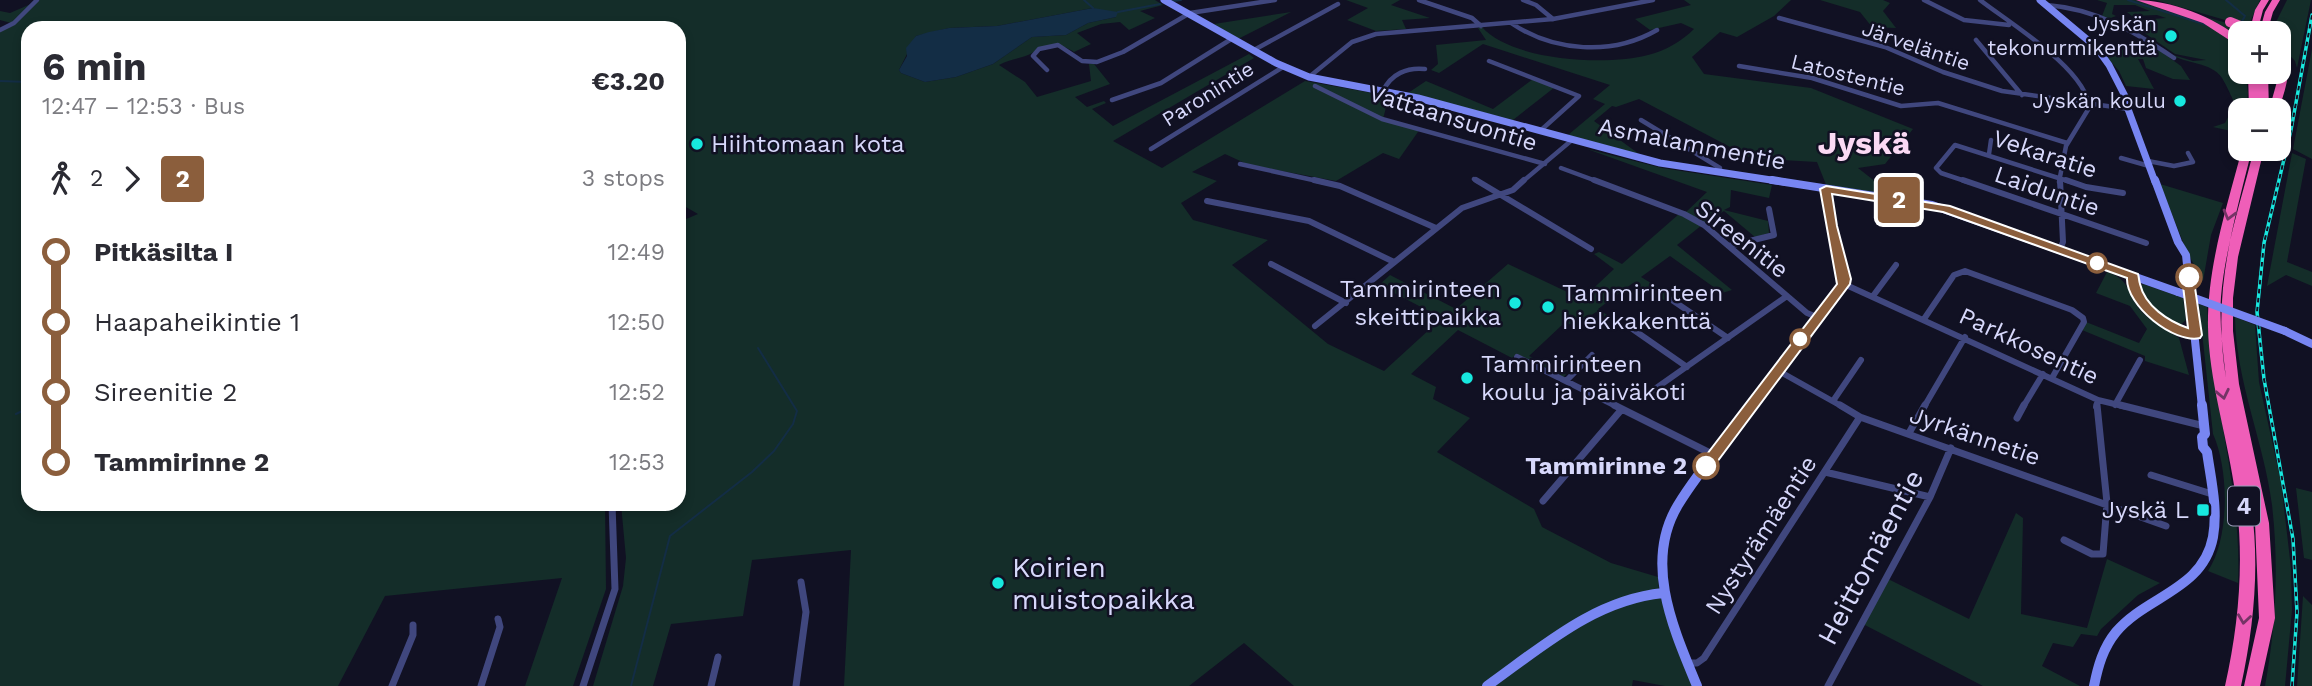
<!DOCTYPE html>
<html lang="en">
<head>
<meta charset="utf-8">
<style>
  :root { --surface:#fff; --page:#f7f7f7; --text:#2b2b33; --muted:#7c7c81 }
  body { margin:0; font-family:"Work Sans",sans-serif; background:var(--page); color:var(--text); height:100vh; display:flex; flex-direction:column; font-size:26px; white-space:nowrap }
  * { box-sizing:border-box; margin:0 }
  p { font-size:23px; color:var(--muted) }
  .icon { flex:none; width:38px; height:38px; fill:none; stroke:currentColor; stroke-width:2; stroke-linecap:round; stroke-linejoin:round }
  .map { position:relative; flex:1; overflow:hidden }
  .side { position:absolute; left:21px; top:21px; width:665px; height:490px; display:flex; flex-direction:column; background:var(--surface); border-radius:21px; box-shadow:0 4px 10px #0003 }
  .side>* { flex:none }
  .badge { padding:0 14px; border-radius:5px; font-size:24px; line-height:46px }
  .tools { position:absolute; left:2228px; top:21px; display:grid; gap:14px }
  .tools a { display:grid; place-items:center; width:63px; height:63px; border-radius:14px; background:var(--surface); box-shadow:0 4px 10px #0003; font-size:35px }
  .map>.badge { position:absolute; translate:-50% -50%; box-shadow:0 0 0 4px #fff }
  .legs { display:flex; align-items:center; gap:10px; height:77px; padding:0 21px; font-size:23px }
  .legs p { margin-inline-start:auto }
  .head { display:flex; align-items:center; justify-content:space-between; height:119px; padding:0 21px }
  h1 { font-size:38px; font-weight:700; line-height:52px }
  ul { padding:0 21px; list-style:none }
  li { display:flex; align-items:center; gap:24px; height:70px; font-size:26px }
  li i { display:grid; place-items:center; width:10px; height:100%; margin:0 9px; background:currentColor }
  li i::after { content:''; width:18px; height:18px; margin:-9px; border:5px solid; border-radius:50%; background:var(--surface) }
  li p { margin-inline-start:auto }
  li:first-child i { background:linear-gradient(#0000 50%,currentColor 0) }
  li:last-child i { background:linear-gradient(currentColor 50%,#0000 0) }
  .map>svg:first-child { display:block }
  .green { fill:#142d29; fill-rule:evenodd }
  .water { fill:#132d45 }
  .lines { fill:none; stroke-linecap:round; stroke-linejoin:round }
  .stream { stroke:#132d45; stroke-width:2 }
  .street-far2 { stroke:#40477e; stroke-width:4.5 }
  .street-far1 { stroke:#40477e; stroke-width:6 }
  .street { stroke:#40477e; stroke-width:7 }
  .secondary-far2 { stroke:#7886f2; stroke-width:7 }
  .secondary-far1 { stroke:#7886f2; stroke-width:8 }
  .secondary { stroke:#7886f2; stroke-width:10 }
  .highway { fill:#ef5eb8; fill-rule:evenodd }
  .rail-casing { stroke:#17e8df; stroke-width:3.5 }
  .rail { stroke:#111123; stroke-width:2; stroke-dasharray:4.5; stroke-linecap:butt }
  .secondary-bridge { stroke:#7886f2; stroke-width:8 }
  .highway-bridge { stroke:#ef5eb8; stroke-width:10 }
  .oneway { stroke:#753466 }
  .line-1 { fill:#8b5e3c; stroke:#fff; stroke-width:2 }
  .poi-dot { fill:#17e8df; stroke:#111123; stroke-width:2.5 }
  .stop-1-dot { fill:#fff; stroke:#8b5e3c; stroke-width:3.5 }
  .labels { text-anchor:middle; stroke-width:5; stroke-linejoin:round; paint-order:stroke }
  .far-poi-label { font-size:21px; fill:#d7d8fb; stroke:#111123; text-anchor:end }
  .far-street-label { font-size:21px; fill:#d7d8fb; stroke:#111123 }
  .shield { fill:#111123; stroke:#9c9cba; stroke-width:2 }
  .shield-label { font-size:23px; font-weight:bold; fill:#d7d8fb }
  .street-label { font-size:24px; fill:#d7d8fb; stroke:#111123 }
  .poi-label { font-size:24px; fill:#d7d8fb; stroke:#111123; text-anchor:start }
  .stop-label { font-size:24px; font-weight:bold; fill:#d7d8fb; stroke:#111123; text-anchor:end }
  .near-street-label { font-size:28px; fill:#d7d8fb; stroke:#111123 }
  .near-poi-label { font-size:28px; fill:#d7d8fb; stroke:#111123; text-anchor:start }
  .district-label { font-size:32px; font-weight:bold; fill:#fbd9f4; stroke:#111123 }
</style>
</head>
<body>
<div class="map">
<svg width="2312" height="686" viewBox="0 0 2312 686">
  <rect width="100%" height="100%" fill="#111123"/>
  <path class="green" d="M 40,0 L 1155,0 L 1163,5 L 1140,11 L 1155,18 L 1129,30 L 1120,22 L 1101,24 L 1077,33 L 1091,44 L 1074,52 C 1057,41 1048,45 1032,53 C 1024,58 1010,59 999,65 L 1025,82 L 1037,97 L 1091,81 L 1089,64 L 1094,64 L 1110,84 L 1075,97 L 1087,107 L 1104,101 L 1106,103 L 1092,109 L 1113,126 L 1249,54 L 1254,58 L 1113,141 L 1162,168 L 1305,81 L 1389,96 L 1383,119 L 1420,129 L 1399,159 L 1383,153 L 1336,181 L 1249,165 L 1225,154 L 1192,172 L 1217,181 L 1181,203 L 1193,220 L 1268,240 L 1232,265 L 1328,344 L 1384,371 L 1442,318 L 1379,285 L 1390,275 L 1456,309 L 1508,264 L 1582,299 L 1614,269 L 1594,254 L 1599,252 L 1622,264 L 1679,214 L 1702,225 L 1677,245 L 1732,290 L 1722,293 L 1670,256 L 1641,277 L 1672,296 L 1666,301 L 1633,283 L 1598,309 L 1627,328 L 1625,329 L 1596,312 L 1580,323 L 1562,325 L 1529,356 L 1566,374 L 1564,377 L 1517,354 L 1512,358 L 1458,330 L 1411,374 L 1436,387 L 1433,399 L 1470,418 L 1437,452 L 1534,509 L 1542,527 L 1611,563 L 1658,577 L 1659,592 L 1692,686 L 1665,686 L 1633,680 L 1632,686 L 1294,686 L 1244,643 L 1189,686 L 844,686 L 851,550 L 752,560 L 743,616 L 671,624 L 653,686 L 593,686 L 623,586 L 626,558 L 621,504 L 679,504 L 679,222 L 698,214 L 679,203 L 679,28 L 28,28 L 28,504 L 605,504 L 606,589 L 573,686 L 525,686 L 562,578 L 385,596 L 338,686 L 0,686 L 0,32 L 11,23 L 0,20 L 0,11 L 10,13 ZM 1093,8 L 1116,17 L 1088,23 L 1066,35 L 1032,37 L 993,64 L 956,77 L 925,82 L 901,73 L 899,70 L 916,36 L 949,28 L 997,26 Z
    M 1346,0 L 1400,0 L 1391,5 L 1430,18 L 1402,20 L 1406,29 L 1376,31 L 1347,20 L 1368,8 Z
    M 1684,0 L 1791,0 L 1774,16 L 1737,37 L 1720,32 L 1692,57 L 1704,74 L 1811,88 L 1913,129 L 1885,164 L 1858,168 L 1895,197 L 1827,187 L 1817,162 L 1751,158 L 1639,99 L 1616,107 L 1612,106 L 1594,121 L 1639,154 L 1568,135 L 1605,104 L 1593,99 L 1610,85 L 1483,44 L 1439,73 L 1431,70 L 1438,64 L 1436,45 L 1486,40 L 1478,28 L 1482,27 C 1512,61 1606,66 1648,55 C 1665,51 1682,41 1694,29 L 1681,23 L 1650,30 L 1635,19 L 1691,5 Z
    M 1820,0 L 1883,0 L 1890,3 L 1883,11 L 1896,28 L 1872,27 L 1860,12 Z
    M 2097,0 C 2109,0 2123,0 2135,0 C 2156,3 2234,28 2240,50 C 2242,56 2240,65 2240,72 L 2245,72 L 2248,93 L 2246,110 L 2240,110 L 2240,133 L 2213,127 L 2225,123 L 2235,104 C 2231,96 2227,86 2222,78 C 2212,62 2185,64 2170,54 L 2193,61 L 2206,60 L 2175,54 L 2127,21 L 2166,18 L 2157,15 L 2132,16 L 2127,12 L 2150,11 L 2135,5 L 2114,5 L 2112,14 L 2116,16 L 2108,19 L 2102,16 L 2107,3 Z
    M 2143,0 L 2238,26 L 2239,24 L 2156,0 L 2260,0 L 2250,22 L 2248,33 L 2240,33 L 2240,41 L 2177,10 Z
    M 2287,0 L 2311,0 L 2297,68 L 2295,61 L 2279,44 L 2278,33 L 2274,33 L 2276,22 Z
    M 1291,12 L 1238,39 L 1214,24 Z
    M 2100,49 L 2160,51 L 2181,66 L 2190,80 L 2173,79 L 2146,68 L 2143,59 L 2138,59 L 2154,89 L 2126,86 L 2119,71 Z
    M 2312,49 L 2312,159 L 2293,149 Z
    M 1533,79 L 1555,87 L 1513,120 L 1408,93 L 1426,81 L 1493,109 Z
    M 1587,149 L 1662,168 L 1772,185 L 1769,198 L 1731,190 L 1730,207 L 1724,210 L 1768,221 L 1769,233 L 1755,237 L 1724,211 L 1705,223 L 1685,213 L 1707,192 Z
    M 2292,153 L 2306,159 L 2287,262 L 2312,272 L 2312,286 L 2286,275 L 2267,286 Z
    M 2160,184 L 2223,203 L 2211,235 L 2203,281 L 2187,252 Z
    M 2107,272 C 2132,280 2127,296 2142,312 C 2153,323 2167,329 2179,338 L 2189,375 L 2145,361 L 2145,356 L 2082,330 L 2086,322 L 2139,343 L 2147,329 L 2130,306 L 2096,293 Z
    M 2143,284 L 2183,298 L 2186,320 L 2179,326 L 2160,318 L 2139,289 Z
    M 2199,304 L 2207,307 C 2212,400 2242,489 2238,583 L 2208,571 C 2230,538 2229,469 2213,434 Z
    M 2235,317 L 2255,325 L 2259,382 L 2281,482 L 2291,568 L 2292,610 L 2285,686 L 2265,686 C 2276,627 2279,565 2272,505 C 2264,442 2236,382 2235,317 Z
    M 2296,488 L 2312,492 L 2312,560 L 2304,558 Z
    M 2016,513 L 2023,518 L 2021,614 L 2087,628 L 2107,559 L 2160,583 L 2138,595 L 2101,629 L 2097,636 L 2081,634 L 2073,647 L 2053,643 L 2042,666 L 2080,686 L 1983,686 L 1861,623 L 1886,578 L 1969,619 Z
    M 2303,596 L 2312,605 L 2312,686 L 2297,686 Z"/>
  <path class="water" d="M 1093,8 L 1118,12 L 1116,17 L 1088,23 L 1066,35 L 1032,37 L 993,64 L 956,77 L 925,82 L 901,73 L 899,70 L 907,56 L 906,48 L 916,36 L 929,32 L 949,28 L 997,26 Z"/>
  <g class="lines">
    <path class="stream" d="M 1084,0 L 1093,8
      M 2128,0 L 2207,25
      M 2226,0 L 2245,16 L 2241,23
      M 1173,1 L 1181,0
      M 1118,12 L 1160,4
      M 0,81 L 28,82
      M 16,414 L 28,408
      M 631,686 L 670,536 L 752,472 L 774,451 L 793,424 L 797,411 L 758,348"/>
    <path class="street-far2" d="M 1419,0 L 1472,18 L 1481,26
      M 1523,0 L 1536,5 L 1553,19
      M 1924,0 L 1964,20 L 2009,25
      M 1980,0 C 2008,22 2088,70 2089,108 L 2066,146 L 2059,182
      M 2047,5 C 2096,9 2134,31 2174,58
      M 1779,18 L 1885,47 L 1943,72 L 2002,91 L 2128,109
      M 1511,23 C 1554,52 1612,56 1657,30
      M 0,30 L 14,23 L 37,0
      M 1976,40 L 2022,95
      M 1254,50 L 1338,4
      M 1489,61 L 1579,96 L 1540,131
      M 1739,66 L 1812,78 L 1901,106 L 1938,103 L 2067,143
      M 1047,70 L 1033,56 L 1039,49 L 1058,45 L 1082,61 L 1097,62 L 1123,52 L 1190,13 L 1275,0
      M 1309,77 L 1352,42 L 1376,34 L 1553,19 L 1653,0
      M 1315,86 L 1382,119 L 1545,164
      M 1383,91 C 1391,74 1407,67 1425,69
      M 1112,100 L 1161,83 L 1233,38
      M 1641,120 L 1720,168 L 1720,172
      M 1151,149 L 1283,67
      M 1989,154 L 1991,140
      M 2121,158 L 2149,166
      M 2148,161 L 2174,166 L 2193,162 L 2188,153
      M 1240,164 L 1322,182
      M 1561,168 L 1599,182
      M 1474,179 L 1479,182
      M 1522,182 L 1572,140
      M 1968,182 L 1941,173 L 1936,168 L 1955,145 L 2071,182"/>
    <path class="street-far1" d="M 1314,180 L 1340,186 L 1436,228
      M 1476,180 L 1591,249
      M 1594,180 L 1684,214 L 1704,225 L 1807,313 L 1817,317
      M 1963,180 L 2146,243
      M 2060,180 L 2063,242 L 2060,249
      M 2066,180 L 2086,187 L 2123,193
      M 1207,201 L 1309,221 L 1394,262
      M 1729,246 L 1774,235 L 1769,209
      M 1271,264 L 1346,303
      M 1844,284 L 2098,400 L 2127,407
      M 1873,296 L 1896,265
      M 1672,300 L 1728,338
      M 1924,319 L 1954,275 L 1965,271 L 2072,310 L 2083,318 L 2084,322 L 2052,378
      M 1315,326 L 1462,208 L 1513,190 L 1524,180
      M 1631,328 L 1687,367
      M 1517,357 L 1618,407
      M 1777,370 L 1843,407
      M 1566,381 L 1592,355
      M 1652,391 L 1787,296
      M 1833,401 L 1861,360
      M 2115,405 L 2140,360
      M 1924,407 L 1965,337
      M 2023,407 L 2043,374
      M 2096,407 L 2098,400"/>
    <path class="street" d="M 1614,405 L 1714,455
      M 1840,405 L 1860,417 L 2166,526
      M 2120,405 L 2204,426
      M 2017,418 L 2024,405
      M 1909,433 L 1925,405
      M 1825,472 L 1930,497
      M 2151,475 L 2212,494
      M 1543,501 L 1622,409
      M 2064,540 L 2092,554 L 2103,554 L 2107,503 L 2097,405
      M 1687,663 L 1697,663 L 1704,658 L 1860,417
      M 392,686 L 413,635 L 413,625
      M 481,686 L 500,627 L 498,619
      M 583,686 L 615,589 L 612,504
      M 711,686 L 718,657
      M 796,686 L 806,612 L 801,582
      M 1828,686 L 1930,497 L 1951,448"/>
    <path class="secondary-far2" d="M 1164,0 L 1276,63 L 1309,77 L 1418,98 L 1660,163 L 1784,182
      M 2040,0 L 2096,47 L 2109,65 L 2127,100
      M 2123,97 L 2123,103 L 2128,109 L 2155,182"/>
    <path class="secondary-far1" d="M 1772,180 L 1932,205 L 2178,292
      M 2155,180 L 2178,242 L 2186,255 L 2202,407
      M 2133,276 C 2132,309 2168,326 2196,335
      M 2285,331 L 2312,344
      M 1751,407 L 1844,284 L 1831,227 L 1826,189"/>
    <path class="secondary" d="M 1487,686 C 1542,647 1594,600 1663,593
      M 1697,686 C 1674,630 1643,563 1678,505 C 1699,470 1728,438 1753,405
      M 2094,686 C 2098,666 2103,648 2116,632 C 2146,596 2203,590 2213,537 C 2218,509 2211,480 2207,452 L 2203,447 L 2202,437 L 2205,434 L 2202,405"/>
    <path class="highway" d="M 2136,0 C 2169,0 2216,17 2240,39 L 2240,47 L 2203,23 Z
      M 2261,0 L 2269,0 L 2263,10 L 2257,33 L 2249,33 L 2255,10 Z
      M 2272,0 L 2280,0 L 2273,12 L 2267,33 L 2259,33 L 2265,12 Z
      M 2278,45 L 2281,46 C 2295,67 2285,88 2279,110 L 2269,110 L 2278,78 Z
      M 2248,72 L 2258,72 L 2259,110 L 2249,110 Z
      M 2258,72 L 2268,72 L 2269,110 L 2259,110 Z
      M 2242,149 L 2252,149 C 2232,230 2212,294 2226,378 C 2223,351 2219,324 2221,297 C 2225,247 2242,198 2254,149 L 2264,149 L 2238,257 L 2233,298 L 2233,331 L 2239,384 L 2269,523 L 2275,618 L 2260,686 L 2244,686 L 2259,618 L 2255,523 L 2251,504 C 2260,565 2254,626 2241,686 L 2225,686 C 2240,619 2245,553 2234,485 C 2226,432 2209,380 2208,327 C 2207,266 2227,207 2242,149 Z"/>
    <g class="rail-casing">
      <path id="rail" d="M 2292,686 L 2297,612 L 2293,539 L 2264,379 L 2257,312 L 2264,243 L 2291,130 L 2312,15"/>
    </g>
    <use href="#rail" class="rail"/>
    <path class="secondary-bridge" d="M 2178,292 L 2285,331"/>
    <path class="highway-bridge" d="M 2230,22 L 2257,33"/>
  </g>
  <defs><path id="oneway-chevron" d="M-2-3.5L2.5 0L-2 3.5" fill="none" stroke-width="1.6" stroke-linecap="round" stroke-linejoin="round" transform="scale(1.75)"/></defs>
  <g class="oneway">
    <use href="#oneway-chevron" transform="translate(2229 215) rotate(105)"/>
    <use href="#oneway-chevron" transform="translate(2223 394) rotate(78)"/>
    <use href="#oneway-chevron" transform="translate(2244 619) rotate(98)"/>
  </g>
  <path class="line-1" d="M 1826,186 L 1950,206 L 2138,274 C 2139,277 2139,281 2140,284 C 2145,306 2168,321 2188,328 L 2182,277 L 2189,273 L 2193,274 L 2202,335 L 2200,338 C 2174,344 2126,306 2127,278 L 1943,212 L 1832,194 L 1837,226 L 1851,279 L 1850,284 L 1711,470 L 1701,470 L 1698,466 L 1701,462 L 1837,284 L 1820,189 Z"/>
  <g class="poi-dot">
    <circle cx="2171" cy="36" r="7"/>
    <circle cx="2180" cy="101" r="7"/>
    <circle cx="697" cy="144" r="7"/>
    <circle cx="1515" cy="303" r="7"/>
    <circle cx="1548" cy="307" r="7"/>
    <circle cx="1467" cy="378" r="7"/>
    <rect x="2196" y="503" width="14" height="14" rx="3.5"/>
    <circle cx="998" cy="583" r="7"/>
  </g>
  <g class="stop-1-dot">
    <circle cx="2097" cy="263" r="9"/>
    <circle cx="2189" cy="277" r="12"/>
    <circle cx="1800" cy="339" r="9"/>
    <circle cx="1706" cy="466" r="12"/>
  </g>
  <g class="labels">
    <g class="far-poi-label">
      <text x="2157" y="31">Jyskän<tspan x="2157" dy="24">tekonurmikenttä</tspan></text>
      <text x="2166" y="108">Jyskän koulu</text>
    </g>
    <g class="far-street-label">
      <text transform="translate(1916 46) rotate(19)" y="7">Järveläntie</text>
      <text transform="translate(1848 75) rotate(14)" y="7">Latostentie</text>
      <text transform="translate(1208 94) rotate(-32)" y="7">Paronintie</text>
    </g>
    <rect class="shield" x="2228" y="486.5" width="32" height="39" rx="5"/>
    <g class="shield-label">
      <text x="2244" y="514">4</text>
    </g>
    <g class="street-label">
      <text transform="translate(1453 118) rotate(17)" y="8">Vattaansuontie</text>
      <text transform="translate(1692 144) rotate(11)" y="8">Asmalammentie</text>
      <text transform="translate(2045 154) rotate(18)" y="8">Vekaratie</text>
      <text transform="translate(2047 191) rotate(19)" y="8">Laiduntie</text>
      <text transform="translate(1742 239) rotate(38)" y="8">Sireenitie</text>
      <text transform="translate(2029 346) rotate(25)" y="8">Parkkosentie</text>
      <text transform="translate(1975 436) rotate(19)" y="8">Jyrkännetie</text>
      <text transform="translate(1761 535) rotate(-57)" y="8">Nystyrämäentie</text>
    </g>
    <g class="poi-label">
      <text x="711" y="152">Hiihtomaan kota</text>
      <text x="1501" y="297" text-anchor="end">Tammirinteen<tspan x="1501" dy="28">skeittipaikka</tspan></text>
      <text x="1562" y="301">Tammirinteen<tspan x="1562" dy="28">hiekkakenttä</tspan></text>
      <text x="1481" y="372">Tammirinteen<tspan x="1481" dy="28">koulu ja päiväkoti</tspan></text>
      <text x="2189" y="518" text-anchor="end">Jyskä L</text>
    </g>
    <g class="stop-label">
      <text x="1687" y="474">Tammirinne 2</text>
    </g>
    <g class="near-street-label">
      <text transform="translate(1870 557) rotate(-62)" y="10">Heittomäentie</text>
    </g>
    <g class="near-poi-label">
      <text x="1012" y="577">Koirien<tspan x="1012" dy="32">muistopaikka</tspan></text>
    </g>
    <g class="district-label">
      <text x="1864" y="154">Jyskä</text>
    </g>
  </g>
</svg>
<div class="tools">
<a>+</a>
<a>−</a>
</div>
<b class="badge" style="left:1899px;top:200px;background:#8b5e3c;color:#fff">2</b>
<section class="side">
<div class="head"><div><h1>6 min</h1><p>12:47 – 12:53 · Bus</p></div><b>€3.20</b></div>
<div class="legs"><svg class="icon" aria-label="walk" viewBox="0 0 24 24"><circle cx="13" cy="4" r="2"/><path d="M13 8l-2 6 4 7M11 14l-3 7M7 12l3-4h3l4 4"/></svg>2<svg class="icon" aria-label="forward" viewBox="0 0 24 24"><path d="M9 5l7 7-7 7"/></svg><b class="badge" style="background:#8b5e3c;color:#fff">2</b><p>3 stops</p></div>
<ul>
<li><i style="color:#8b5e3c"></i><b>Pitkäsilta I</b><p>12:49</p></li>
<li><i style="color:#8b5e3c"></i><span>Haapaheikintie 1</span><p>12:50</p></li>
<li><i style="color:#8b5e3c"></i><span>Sireenitie 2</span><p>12:52</p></li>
<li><i style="color:#8b5e3c"></i><b>Tammirinne 2</b><p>12:53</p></li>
</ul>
</section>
</div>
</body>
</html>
